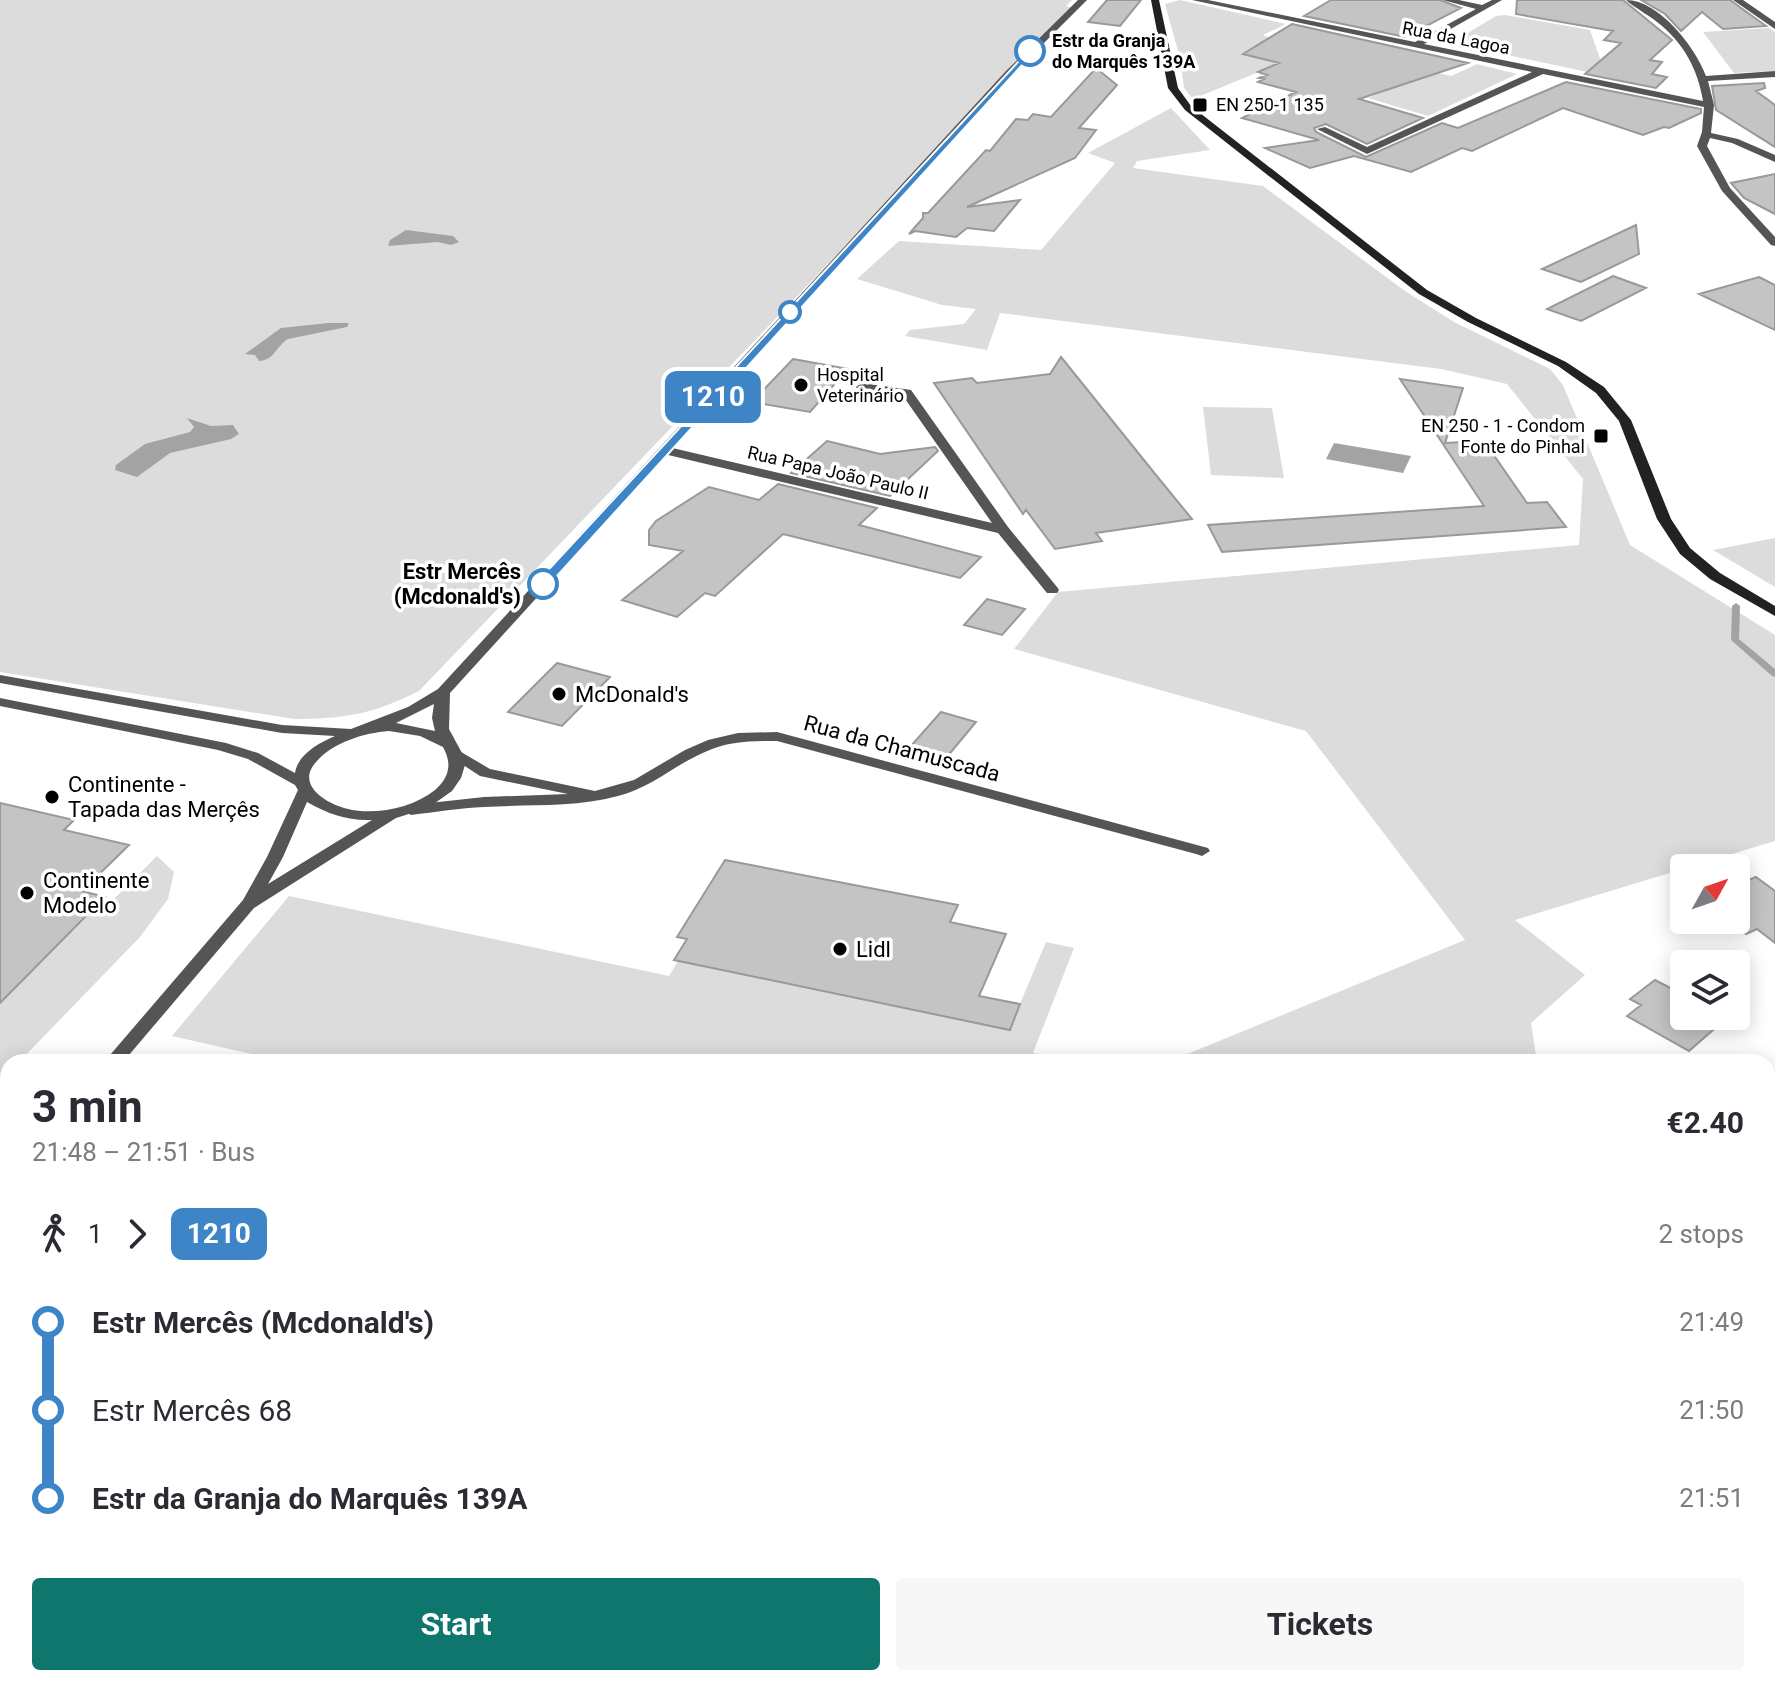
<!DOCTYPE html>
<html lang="en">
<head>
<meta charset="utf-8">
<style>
  :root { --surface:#fff; --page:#f7f7f7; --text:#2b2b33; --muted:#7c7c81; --accent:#0f766e }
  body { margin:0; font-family:Roboto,sans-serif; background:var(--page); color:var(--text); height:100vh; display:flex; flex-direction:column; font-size:30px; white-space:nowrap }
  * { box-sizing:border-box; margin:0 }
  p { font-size:26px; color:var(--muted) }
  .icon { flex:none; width:44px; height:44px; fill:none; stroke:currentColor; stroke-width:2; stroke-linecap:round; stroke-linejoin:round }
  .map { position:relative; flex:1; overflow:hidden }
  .panel { position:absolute; left:0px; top:1054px; width:1776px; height:632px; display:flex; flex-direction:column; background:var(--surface); border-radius:24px 24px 0 0; box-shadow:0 4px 20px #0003 }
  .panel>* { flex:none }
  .badge { padding:0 16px; border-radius:12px; font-size:28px; line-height:52px }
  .needle { width:52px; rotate:50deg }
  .fabs { position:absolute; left:1670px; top:854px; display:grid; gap:16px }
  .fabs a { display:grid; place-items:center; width:80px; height:80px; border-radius:8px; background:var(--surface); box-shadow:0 4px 20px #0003; font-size:40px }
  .map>.badge { position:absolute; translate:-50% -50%; box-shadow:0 0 0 4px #fff }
  .legs { display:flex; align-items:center; gap:12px; height:88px; padding:0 32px; font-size:26px }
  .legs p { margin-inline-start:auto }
  .headline { display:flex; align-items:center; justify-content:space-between; height:136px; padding:0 32px }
  h1 { font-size:44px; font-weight:700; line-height:60px }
  .action { display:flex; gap:16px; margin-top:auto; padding:16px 32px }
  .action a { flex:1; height:92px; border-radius:8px; background:var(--accent); color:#fff; font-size:32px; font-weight:700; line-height:92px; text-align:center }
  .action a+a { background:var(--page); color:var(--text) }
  ul { padding:0 32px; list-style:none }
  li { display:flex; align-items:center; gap:28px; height:88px; font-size:30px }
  li i { display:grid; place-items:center; width:12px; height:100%; margin:0 10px; background:currentColor }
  li i::after { content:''; width:20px; height:20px; margin:-10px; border:6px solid; border-radius:50%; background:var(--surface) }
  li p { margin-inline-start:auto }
  li:first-child i { background:linear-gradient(#0000 50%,currentColor 0) }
  li:last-child i { background:linear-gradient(currentColor 50%,#0000 0) }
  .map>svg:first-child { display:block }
  .green { fill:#dcdcdc }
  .water { fill:#a3a3a3 }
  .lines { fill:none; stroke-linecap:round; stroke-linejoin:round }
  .stream { fill:#a3a3a3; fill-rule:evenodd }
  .building { fill:#c4c4c4; stroke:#999; stroke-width:2 }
  .minor { fill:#555; fill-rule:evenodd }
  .tertiary { fill:#555; fill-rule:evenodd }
  .secondary { fill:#222; fill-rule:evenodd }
  .line-1 { fill:#3d85c6; stroke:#fff; stroke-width:2 }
  .stop-1-dot { fill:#fff; stroke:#3d85c6; stroke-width:4 }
  .poi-dot { fill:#000; stroke:#fff; stroke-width:3 }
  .labels { text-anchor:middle; stroke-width:7; stroke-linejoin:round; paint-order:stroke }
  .far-street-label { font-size:18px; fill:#000; stroke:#fff }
  .far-stop-label { font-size:18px; font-weight:bold; fill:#000; stroke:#fff; text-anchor:start }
  .far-poi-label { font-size:18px; fill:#000; stroke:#fff; text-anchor:start }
  .stop-label { font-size:22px; font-weight:bold; fill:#000; stroke:#fff; text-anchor:end }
  .poi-label { font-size:22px; fill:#000; stroke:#fff; text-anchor:start }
  .street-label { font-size:22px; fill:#000; stroke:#fff }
</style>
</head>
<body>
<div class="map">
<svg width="1775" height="1686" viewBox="0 0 1775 1686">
  <rect width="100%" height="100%" fill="#fff"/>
  <path class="green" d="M 0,0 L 1072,0 L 1066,6 L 1073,8 L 419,691 C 374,714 344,719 294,719 L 0,672 Z
    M 1180,0 L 1286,24 L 1263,35 L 1269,38 L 1242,54 L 1278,64 L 1193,99 L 1184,88 L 1180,58 L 1165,4 Z
    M 1505,15 L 1590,30 L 1606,76 L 1451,43 L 1496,16 Z
    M 1769,28 L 1775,32 L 1775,71 L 1734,73 L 1703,32 Z
    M 1477,64 L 1517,74 L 1428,116 L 1368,98 L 1430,71 L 1451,76 Z
    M 1171,108 L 1210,150 L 1137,161 L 1133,168 L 1263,186 L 1405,291 L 1454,322 L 1550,369 L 1563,385 L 1630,545 L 1775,635 L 1775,841 L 1515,920 L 1585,975 L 1531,1023 L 1537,1062 L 1168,1062 L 1465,940 L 1306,731 L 1014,649 L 1058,592 L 1579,545 L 1583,479 L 1507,384 L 1441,369 L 1000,313 L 987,350 L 905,336 L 910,330 L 964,324 L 976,309 L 942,305 L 857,279 L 899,241 L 1041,250 L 1115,163 L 1088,153 Z
    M 1203,407 L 1272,408 L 1284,478 L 1211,475 Z
    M 1775,538 L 1775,587 L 1713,550 Z
    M 157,856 L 174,872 L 168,899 L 140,937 L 19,1062 L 8,1062 L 8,1073 L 0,1081 L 0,1004 L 102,902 L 110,903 Z
    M 289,896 L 669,976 L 678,961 L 1009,1030 L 1046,942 L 1074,948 L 1033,1053 L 1078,1062 L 287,1062 L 172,1036 Z
    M 1775,1317 L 1775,1686 L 948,1686 L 962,1678 L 1768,1678 L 1768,1319 Z
    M 8,1532 L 8,1678 L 863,1678 L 851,1686 L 0,1686 L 0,1543 Z"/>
  <path class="water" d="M 406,230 L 453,236 L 459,242 L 451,245 L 438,242 L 388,246 L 390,240 Z
    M 328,323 L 349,323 L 347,327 L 288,339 C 275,347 275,360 259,361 L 255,355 L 245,354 L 281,328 Z
    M 187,418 L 211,426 L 233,425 L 239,434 L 231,439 L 170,453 L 137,477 L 115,470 L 116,465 L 145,444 L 190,432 L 194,427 Z
    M 1334,443 L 1411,456 L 1403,473 L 1326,459 Z"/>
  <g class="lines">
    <path class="stream" d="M 1736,603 L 1740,606 L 1739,639 L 1775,669 L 1775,677 L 1772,676 L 1731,640 L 1732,606 Z"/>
  </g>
  <path class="building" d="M 1107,0 L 1141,0 L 1120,26 L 1088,22 Z
    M 1331,0 L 1440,0 L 1461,8 L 1405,37 L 1304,16 Z
    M 1517,0 L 1623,0 L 1672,40 L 1650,60 L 1662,62 L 1652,74 L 1667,77 L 1656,88 L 1585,74 L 1621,43 L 1604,40 L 1613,31 L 1516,14 Z
    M 1641,0 L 1730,0 L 1766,26 L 1723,29 L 1702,12 L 1681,31 L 1665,14 Z
    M 1292,24 L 1468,63 L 1359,99 L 1423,118 L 1367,144 L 1326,124 L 1314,128 L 1316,132 L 1366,157 L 1442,123 L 1458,128 L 1566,82 L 1701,109 L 1701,113 L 1669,128 L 1664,127 L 1643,135 L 1563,108 L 1472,151 L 1462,148 L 1411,172 L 1354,156 L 1310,168 L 1265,148 L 1319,140 L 1242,118 L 1296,92 L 1258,82 L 1264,79 L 1259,78 L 1267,75 L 1258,72 L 1279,63 L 1243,54 Z
    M 1096,68 L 1117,85 L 1079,128 L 1096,130 L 1075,158 L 967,207 L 1020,200 L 994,231 L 967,228 L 956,237 L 915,231 L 909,234 L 923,218 L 923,213 L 928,213 L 986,150 L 990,151 L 1016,119 L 1028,120 L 1033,114 L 1051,117 Z
    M 1764,83 L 1765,88 L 1756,91 L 1775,105 L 1775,147 L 1716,110 L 1712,86 Z
    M 1775,174 L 1775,214 L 1744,198 L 1731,183 Z
    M 1636,225 L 1639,254 L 1581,282 L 1542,269 Z
    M 1613,276 L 1646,288 L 1581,321 L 1547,309 Z
    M 1759,277 L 1775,285 L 1775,330 L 1699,294 Z
    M 1061,357 L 1160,480 L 1192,519 L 1096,533 L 1102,541 L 1055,549 L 1026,510 L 1023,514 L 934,383 L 972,378 L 977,383 L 1050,374 Z
    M 793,359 L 848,369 L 810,412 L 752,402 Z
    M 1400,379 L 1463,388 L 1445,443 L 1484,441 L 1527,503 L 1547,502 L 1566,527 L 1222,552 L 1208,525 L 1484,506 Z
    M 827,441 L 880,454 L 935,447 L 938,451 L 890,496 L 791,473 Z
    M 778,484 L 877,508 L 859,525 L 981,557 L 960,578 L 783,534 L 715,596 L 705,593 L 677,617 L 622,600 L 683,551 L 649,545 L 649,530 L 656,521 L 709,487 L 759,500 Z
    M 987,599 L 1025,609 L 1002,635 L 964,625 Z
    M 557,663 L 610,677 L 562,726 L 508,712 Z
    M 941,712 L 976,722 L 946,758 L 910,747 Z
    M 0,803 L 74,820 L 64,830 L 129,845 L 82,891 L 105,897 L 0,1003 Z
    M 725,860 L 958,905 L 950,922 L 1006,934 L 979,996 L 1020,1004 L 1010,1030 L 674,960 L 687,939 L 677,937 Z
    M 1756,877 L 1775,891 L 1775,943 L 1757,929 L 1746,934 L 1736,926 L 1736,885 Z
    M 1655,980 L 1684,995 L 1684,1016 L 1729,1016 L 1689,1051 L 1627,1016 L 1641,1005 L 1630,999 Z"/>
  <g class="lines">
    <path class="minor" d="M 1192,0 L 1208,0 L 1415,42 L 1476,9 L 1443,0 L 1459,0 L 1482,5 L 1492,0 L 1502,0 L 1424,44 L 1703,101 C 1698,69 1683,42 1657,22 C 1647,14 1635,8 1626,0 C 1659,0 1696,48 1706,76 L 1775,71 L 1775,77 L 1708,81 L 1714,105 L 1711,133 L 1738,139 L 1775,155 L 1775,162 L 1732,143 L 1710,138 L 1707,146 L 1730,188 L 1775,237 L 1775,246 L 1771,245 L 1722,191 L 1697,146 L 1702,132 L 1704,107 L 1543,74 L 1367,154 L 1317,129 L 1325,127 L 1367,147 L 1532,72 Z
      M 1733,0 L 1743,0 L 1775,22 L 1775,29 Z
      M 862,383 L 911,390 L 1008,527 L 1057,587 L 1059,590 L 1057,593 L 1047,593 L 998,533 L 664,454 L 658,450 L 664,446 L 992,523 L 903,396 L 858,390 L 856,387 Z
      M 777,732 L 1208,848 L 1210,851 L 1202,856 L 1196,854 L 777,741 C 752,741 728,741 705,752 C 674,765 651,788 618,796 C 574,808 529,804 484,807 C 460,808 435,812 411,815 L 403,810 L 411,805 L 484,797 L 568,794 L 480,776 L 451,757 L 448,754 L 456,749 L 490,769 L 595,791 L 634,780 L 685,750 L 708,740 L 738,733 Z
      M 1775,1070 L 1775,1114 L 1768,1112 L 1768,1073 Z
      M 1775,1260 L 1775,1275 L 1768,1277 L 1768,1262 Z
      M 886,1678 L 919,1678 L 914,1686 L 882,1686 Z"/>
    <path class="tertiary" d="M 1078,0 L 1087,0 L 1012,75 L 450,693 L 449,729 L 462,753 L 465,765 L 461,778 L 452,791 L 428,808 L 396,818 L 254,908 L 123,1062 L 104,1062 L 243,900 L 267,857 L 298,790 L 295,785 L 248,759 L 218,750 L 0,706 L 0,698 L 226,743 L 258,753 L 295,773 C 298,754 319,743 335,736 L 282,733 L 0,683 L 0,675 L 282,725 L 351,729 L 408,707 L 438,689 L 1006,71 ZM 434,704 L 432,718 L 435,731 L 396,723 ZM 389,731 L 420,736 L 443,747 C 452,763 450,777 435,790 C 415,806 386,813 360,811 C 336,810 291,788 317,761 C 334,742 364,733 389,731 ZM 307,802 C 328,814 348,821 372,820 L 268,884 L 283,857 Z
      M 8,1179 L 8,1199 L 0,1202 L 0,1183 Z"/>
    <path class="secondary" d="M 1151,0 L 1159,0 L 1178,88 L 1191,106 L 1427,290 L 1476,318 L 1566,362 L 1604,387 L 1631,420 L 1671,519 L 1690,548 L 1720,573 L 1775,606 L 1775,616 L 1710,579 L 1680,554 L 1657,519 L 1619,421 L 1596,393 L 1558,366 L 1468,322 L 1419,294 L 1185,110 L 1168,88 Z"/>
  </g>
  <path class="line-1" d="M 1030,49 L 1033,53 L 547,587 L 538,587 L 538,581 Z"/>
  <g class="stop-1-dot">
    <circle cx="1030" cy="51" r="14"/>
    <circle cx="790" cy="312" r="10"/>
    <circle cx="543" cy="584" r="14"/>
  </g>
  <g class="poi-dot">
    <rect x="1192" y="97" width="16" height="16" rx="4"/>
    <circle cx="801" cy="385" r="8"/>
    <rect x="1593" y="428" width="16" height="16" rx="4"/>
    <circle cx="559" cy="694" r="8"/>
    <circle cx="52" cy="797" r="8"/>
    <circle cx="27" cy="893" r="8"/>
    <circle cx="840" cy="949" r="8"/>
  </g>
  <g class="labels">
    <g class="far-street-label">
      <text transform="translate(1456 38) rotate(11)" y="6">Rua da Lagoa</text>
      <text transform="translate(838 473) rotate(13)" y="6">Rua Papa João Paulo II</text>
    </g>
    <g class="far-stop-label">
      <text x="1052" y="47">Estr da Granja<tspan x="1052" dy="21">do Marquês 139A</tspan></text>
    </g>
    <g class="far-poi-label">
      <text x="1216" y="111">EN 250-1 135</text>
      <text x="817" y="381">Hospital<tspan x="817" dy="21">Veterinário</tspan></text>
      <text x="1585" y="432" text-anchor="end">EN 250 - 1 - Condom<tspan x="1585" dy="21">Fonte do Pinhal</tspan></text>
    </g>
    <g class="stop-label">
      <text x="521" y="579">Estr Mercês<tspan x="521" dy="25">(Mcdonald's)</tspan></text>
    </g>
    <g class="poi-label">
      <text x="575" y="702">McDonald's</text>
      <text x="68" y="792">Continente -<tspan x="68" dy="25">Tapada das Merçês</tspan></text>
      <text x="43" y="888">Continente<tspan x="43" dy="25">Modelo</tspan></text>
      <text x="856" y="957">Lidl</text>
    </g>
    <g class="street-label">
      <text transform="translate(902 748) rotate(15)" y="8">Rua da Chamuscada</text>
    </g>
  </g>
</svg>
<div class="fabs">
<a><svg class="needle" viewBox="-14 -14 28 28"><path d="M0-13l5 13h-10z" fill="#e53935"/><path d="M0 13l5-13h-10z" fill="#7c7c81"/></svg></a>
<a><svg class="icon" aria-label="layers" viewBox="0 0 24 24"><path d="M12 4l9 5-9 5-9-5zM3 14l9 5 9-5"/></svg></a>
</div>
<b class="badge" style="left:713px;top:397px;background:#3d85c6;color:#fff">1210</b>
<section class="panel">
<div class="headline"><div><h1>3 min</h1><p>21:48 – 21:51 · Bus</p></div><b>€2.40</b></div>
<div class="legs"><svg class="icon" aria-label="walk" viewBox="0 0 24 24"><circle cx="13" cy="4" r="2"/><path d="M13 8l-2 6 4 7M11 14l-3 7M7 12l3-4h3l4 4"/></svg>1<svg class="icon" aria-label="forward" viewBox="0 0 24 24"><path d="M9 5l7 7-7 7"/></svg><b class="badge" style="background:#3d85c6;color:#fff">1210</b><p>2 stops</p></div>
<ul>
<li><i style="color:#3d85c6"></i><b>Estr Mercês (Mcdonald's)</b><p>21:49</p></li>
<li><i style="color:#3d85c6"></i><span>Estr Mercês 68</span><p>21:50</p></li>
<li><i style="color:#3d85c6"></i><b>Estr da Granja do Marquês 139A</b><p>21:51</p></li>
</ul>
<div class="action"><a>Start</a><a>Tickets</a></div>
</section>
</div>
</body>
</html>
